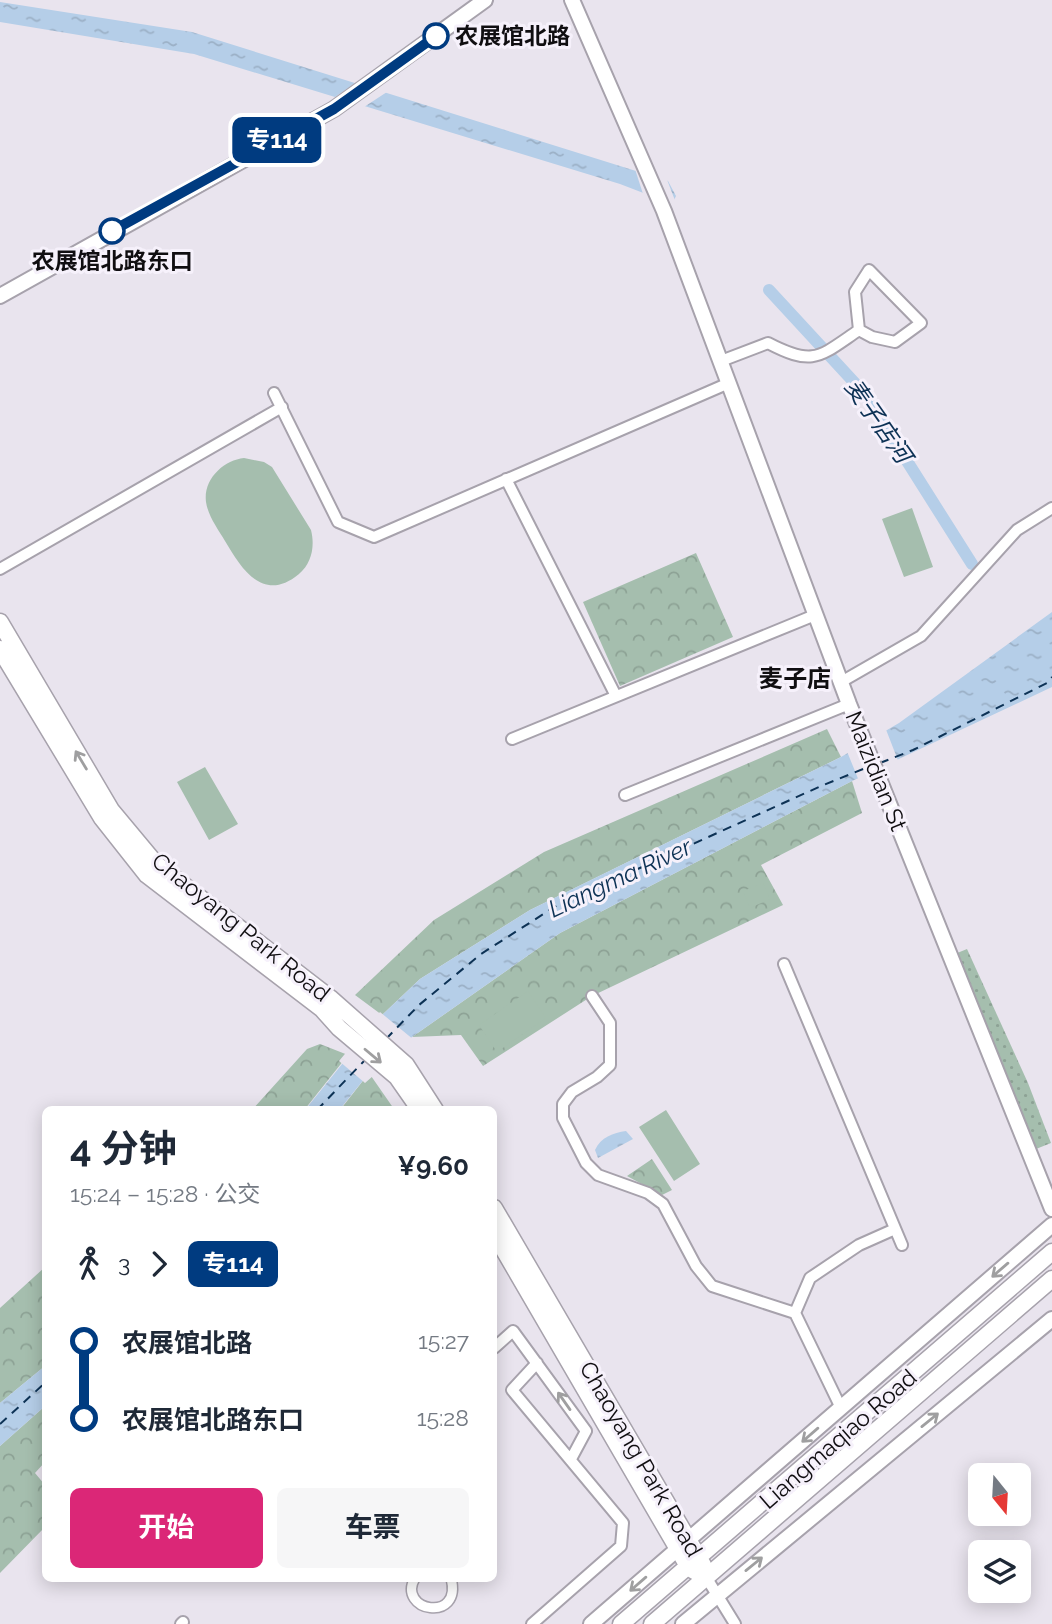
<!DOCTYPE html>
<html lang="zh">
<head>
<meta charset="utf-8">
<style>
  :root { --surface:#fff; --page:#f6f6f7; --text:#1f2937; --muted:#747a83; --accent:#db2777 }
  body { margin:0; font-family:Raleway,"Noto Sans SC",sans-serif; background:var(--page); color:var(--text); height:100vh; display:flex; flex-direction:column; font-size:26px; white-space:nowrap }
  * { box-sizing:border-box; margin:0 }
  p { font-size:23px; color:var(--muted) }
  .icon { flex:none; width:38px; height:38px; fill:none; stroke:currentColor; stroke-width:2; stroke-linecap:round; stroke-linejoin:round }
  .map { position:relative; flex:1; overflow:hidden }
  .details { position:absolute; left:42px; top:1106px; width:455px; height:476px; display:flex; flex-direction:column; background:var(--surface); border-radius:10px; box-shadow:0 4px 18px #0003 }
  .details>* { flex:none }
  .badge { padding:0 14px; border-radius:10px; font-size:24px; line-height:46px }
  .needle { width:46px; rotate:162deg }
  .fabs { position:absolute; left:968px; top:1463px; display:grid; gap:14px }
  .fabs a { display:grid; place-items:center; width:63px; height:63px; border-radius:10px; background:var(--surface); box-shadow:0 4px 18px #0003; font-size:35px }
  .map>.badge { position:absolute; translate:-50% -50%; box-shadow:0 0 0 4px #fff }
  .legs { display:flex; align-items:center; gap:10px; height:77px; padding:0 28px; font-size:23px }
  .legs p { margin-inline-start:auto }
  .summary { display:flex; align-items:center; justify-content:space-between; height:119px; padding:0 28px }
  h1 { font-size:38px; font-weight:700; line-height:52px }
  .button { display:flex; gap:14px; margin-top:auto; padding:14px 28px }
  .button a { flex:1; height:80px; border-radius:10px; background:var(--accent); color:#fff; font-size:28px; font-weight:700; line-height:80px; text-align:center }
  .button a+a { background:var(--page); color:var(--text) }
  ul { padding:0 28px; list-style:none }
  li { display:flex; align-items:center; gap:24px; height:77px; font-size:26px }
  li i { display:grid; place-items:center; width:10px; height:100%; margin:0 9px; background:currentColor }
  li i::after { content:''; width:18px; height:18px; margin:-9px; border:5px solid; border-radius:50%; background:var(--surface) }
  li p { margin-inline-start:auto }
  li:first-child i { background:linear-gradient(#0000 50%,currentColor 0) }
  li:last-child i { background:linear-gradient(currentColor 50%,#0000 0) }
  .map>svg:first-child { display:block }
  .grass { fill:url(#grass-dots) }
  .forest { fill:url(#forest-crowns) }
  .pitch { fill:#a5beae }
  .water { fill:url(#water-ripples) }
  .pier { fill:#e9e4ee }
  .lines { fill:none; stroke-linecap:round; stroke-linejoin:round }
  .canal { stroke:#b5cee8; stroke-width:12 }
  .ferry { stroke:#0d3255; stroke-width:2; stroke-dasharray:9 7; stroke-linecap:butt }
  .pedestrian-casing { stroke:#a7a2ac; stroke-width:12 }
  .minor-casing { stroke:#a7a2ac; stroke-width:14 }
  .tertiary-casing { stroke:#a7a2ac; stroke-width:18 }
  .secondary-casing { stroke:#a7a2ac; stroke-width:19 }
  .pedestrian { stroke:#fff; stroke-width:9 }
  .minor { stroke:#fff; stroke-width:10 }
  .tertiary { stroke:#fff; stroke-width:14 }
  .secondary { stroke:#fff; stroke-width:16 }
  .oneway { stroke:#9f9fa0 }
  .line-1-casing { stroke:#fff; stroke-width:16 }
  .line-1 { stroke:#003b80; stroke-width:10 }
  .stop-1-dot { fill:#fff; stroke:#003b80; stroke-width:3.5 }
  .labels { text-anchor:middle; stroke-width:6; stroke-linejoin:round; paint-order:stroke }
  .stop-label { font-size:23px; font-weight:bold; fill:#100e11; stroke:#f6f1fb; text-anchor:start }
  .street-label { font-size:23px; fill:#100e11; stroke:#f6f1fb }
  .water-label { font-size:24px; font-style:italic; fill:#0d3255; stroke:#f6f1fb }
  .neighbourhood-label { font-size:24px; font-weight:bold; fill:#100e11; stroke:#f6f1fb }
</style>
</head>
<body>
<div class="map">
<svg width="1052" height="1624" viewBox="0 0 1052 1624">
  <defs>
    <pattern id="grass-dots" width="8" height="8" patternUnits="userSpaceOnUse" patternTransform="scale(1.75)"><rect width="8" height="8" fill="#a5beae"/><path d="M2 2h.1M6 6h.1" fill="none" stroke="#8da295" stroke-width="1.8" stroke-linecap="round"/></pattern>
    <pattern id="forest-crowns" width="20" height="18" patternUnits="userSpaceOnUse" patternTransform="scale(1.75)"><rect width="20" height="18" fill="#a5beae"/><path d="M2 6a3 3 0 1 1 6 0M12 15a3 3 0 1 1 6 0" fill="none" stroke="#8da295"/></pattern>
    <pattern id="water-ripples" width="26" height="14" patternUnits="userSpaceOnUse" patternTransform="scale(1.75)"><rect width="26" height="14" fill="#b5cee8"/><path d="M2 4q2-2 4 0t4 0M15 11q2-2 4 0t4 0" fill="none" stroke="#9bb0c6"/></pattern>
  </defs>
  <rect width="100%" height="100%" fill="#e9e4ee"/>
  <path class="grass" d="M 967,949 L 1028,1083 L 1051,1143 L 1036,1149 L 950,956 Z"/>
  <path class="forest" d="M 696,553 L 733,637 L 620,686 L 583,602 Z
    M 827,729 L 841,757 L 530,910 L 420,979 L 382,1015 L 355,995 L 434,920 L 544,852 Z
    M 852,781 L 862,813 L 761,865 L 783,905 L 592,996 L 483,1066 L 461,1035 L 412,1037 L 560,933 Z
    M 320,1044 L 348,1055 L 305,1109 L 252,1110 L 307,1049 Z
    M 369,1073 L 394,1109 L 340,1110 Z
    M 652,1159 L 672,1190 L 662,1195 L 627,1176 Z
    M 45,1267 L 45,1366 L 0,1403 L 0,1308 Z
    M 45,1406 L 45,1462 L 35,1473 L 45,1485 L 45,1527 L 0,1573 L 0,1446 Z"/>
  <path class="pitch" d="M 244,458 L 264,462 L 272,467 L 311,530 C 315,546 312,563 299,574 C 263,604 241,568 225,541 C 218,529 208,516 206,502 C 203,479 224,460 244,458 Z
    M 912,508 L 933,567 L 904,577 L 882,519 Z
    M 205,767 L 238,824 L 209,840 L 177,782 Z
    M 763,883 L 770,899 L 750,908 L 743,891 Z
    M 528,991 L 546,1018 L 497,1052 L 479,1025 Z
    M 666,1110 L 700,1164 L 674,1181 L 639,1127 Z"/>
  <path class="water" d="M 0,2 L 192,32 L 668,181 L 676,196 L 672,204 L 620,184 L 194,54 L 0,22 Z
    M 1052,612 L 1052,687 L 852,781 L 560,933 L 412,1037 L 369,1073 L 340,1109 L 305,1110 L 380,1017 L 420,979 L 530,910 L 841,757 L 899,723 Z
    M 626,1131 L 633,1139 L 598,1158 L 595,1150 C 601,1137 613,1133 626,1131 Z
    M 45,1366 L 45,1406 L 0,1446 L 0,1403 Z"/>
  <path class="pier" d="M 360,80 L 390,90 L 361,109 L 332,99 Z
    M 634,166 L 666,177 L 676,203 L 674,207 L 644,197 Z
    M 885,727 L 899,763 L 859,781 L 846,749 Z
    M 380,1012 L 414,1040 L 365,1083 L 339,1061 Z"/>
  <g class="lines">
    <path class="canal" d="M 769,290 L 864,393 L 972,564"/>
    <path class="ferry" d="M 880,763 L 913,750 L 1047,683 L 1052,677
      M 386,1039 L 419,1005 L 481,954 L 556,906 L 821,786 L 868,767
      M 317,1110 L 365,1060
      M 0,1424 L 46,1382"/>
    <g class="pedestrian-casing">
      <path id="pedestrian" d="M 415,1578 C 396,1611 463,1624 451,1578"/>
    </g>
    <g class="minor-casing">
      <path id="minor" d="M 721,361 L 768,343 C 814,367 819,357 859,330 L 872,337 L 895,342 L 921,323 L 869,270 L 855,292 L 859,330
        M 274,393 L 338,522 L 374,537 L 729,383
        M 506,479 L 616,696
        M 0,569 L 282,407
        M 841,682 L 921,636 L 1017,530 L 1052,508
        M 512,739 L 815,615
        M 625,795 L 849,704
        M 784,964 L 902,1245
        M 592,996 L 610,1023 L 610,1065 L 597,1077 L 572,1092 L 563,1104 L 563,1118 L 586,1163 L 598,1175 L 648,1193 L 663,1204 L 696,1266 L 712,1286 L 795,1313
        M 494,1348 L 513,1331 L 586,1431 L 571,1459
        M 841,1408 L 795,1313 L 810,1278 L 859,1245 L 895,1229
        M 706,1577 L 735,1624
        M 181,1624 L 183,1622
        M 532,1624 L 621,1546 L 623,1523 L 512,1390 L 537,1363"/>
    </g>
    <g class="tertiary-casing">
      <path id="tertiary" d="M 572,0 L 664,211 L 849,704 L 1052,1209
        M 0,296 L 334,109 L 485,0
        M 591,1624 L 1052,1225
        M 683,1624 L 1052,1319"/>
    </g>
    <g class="secondary-casing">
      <path id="secondary" d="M 0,622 L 111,810 L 156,864 L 330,998 L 406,1065 L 435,1110
        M 0,649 L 102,818 L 147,875 L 322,1009 L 339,1028 L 397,1077 L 420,1110
        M 494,1208 L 703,1565
        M 494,1233 L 689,1568 L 698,1573
        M 621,1624 L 1052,1252
        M 652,1624 L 1052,1279"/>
    </g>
    <use href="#pedestrian" class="pedestrian"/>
    <use href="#minor" class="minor"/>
    <use href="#tertiary" class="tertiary"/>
    <use href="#secondary" class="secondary"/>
  </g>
  <defs><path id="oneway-shaft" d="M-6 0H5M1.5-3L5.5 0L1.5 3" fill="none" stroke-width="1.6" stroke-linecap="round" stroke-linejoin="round" transform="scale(1.75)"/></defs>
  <g class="oneway">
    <use href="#oneway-shaft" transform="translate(81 760) rotate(-121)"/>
    <use href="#oneway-shaft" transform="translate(373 1056) rotate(40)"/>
    <use href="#oneway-shaft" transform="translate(1000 1270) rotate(139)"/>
    <use href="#oneway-shaft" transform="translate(564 1401) rotate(-125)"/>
    <use href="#oneway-shaft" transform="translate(930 1420) rotate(-39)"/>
    <use href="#oneway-shaft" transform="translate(810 1435) rotate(139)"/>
    <use href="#oneway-shaft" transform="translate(754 1564) rotate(-39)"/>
    <use href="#oneway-shaft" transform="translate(638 1584) rotate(139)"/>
  </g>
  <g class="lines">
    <g class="line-1-casing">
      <path id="line-1" d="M 112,231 L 334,109 L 436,36"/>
    </g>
    <use href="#line-1" class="line-1"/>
  </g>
  <g class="stop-1-dot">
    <circle cx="436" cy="36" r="12"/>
    <circle cx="112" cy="231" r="12"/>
  </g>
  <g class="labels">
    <g class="stop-label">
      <text x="455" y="44">农展馆北路</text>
      <text x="112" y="269" text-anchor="middle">农展馆北路东口</text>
    </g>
    <g class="street-label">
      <text transform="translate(876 771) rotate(68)" y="8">Maizidian St</text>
      <text transform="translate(241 927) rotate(39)" y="8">Chaoyang Park Road</text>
      <text transform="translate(838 1439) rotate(-41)" y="8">Liangmaqiao Road</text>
      <text transform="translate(641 1459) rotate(60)" y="8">Chaoyang Park Road</text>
    </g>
    <g class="water-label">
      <text transform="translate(878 421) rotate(55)" y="8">麦子店河</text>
      <text transform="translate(620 878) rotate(-25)" y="8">Liangma River</text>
    </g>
    <g class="neighbourhood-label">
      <text x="795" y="687">麦子店</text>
    </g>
  </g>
</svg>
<div class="fabs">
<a><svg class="needle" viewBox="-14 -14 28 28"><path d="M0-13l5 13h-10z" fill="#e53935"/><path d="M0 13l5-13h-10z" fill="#747a83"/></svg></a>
<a><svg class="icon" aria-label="layers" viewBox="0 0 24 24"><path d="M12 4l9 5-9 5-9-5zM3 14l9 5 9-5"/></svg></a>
</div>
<b class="badge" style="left:277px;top:140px;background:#003b80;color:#fff">专114</b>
<section class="details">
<div class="summary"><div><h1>4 分钟</h1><p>15:24 – 15:28 · 公交</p></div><b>¥9.60</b></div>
<div class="legs"><svg class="icon" aria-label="walk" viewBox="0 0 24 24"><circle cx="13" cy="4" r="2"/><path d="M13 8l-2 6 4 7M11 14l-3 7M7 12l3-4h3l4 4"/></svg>3<svg class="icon" aria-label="forward" viewBox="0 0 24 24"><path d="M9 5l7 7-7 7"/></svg><b class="badge" style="background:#003b80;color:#fff">专114</b></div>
<ul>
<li><i style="color:#003b80"></i><b>农展馆北路</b><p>15:27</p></li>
<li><i style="color:#003b80"></i><b>农展馆北路东口</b><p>15:28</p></li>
</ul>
<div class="button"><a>开始</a><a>车票</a></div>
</section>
</div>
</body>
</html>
